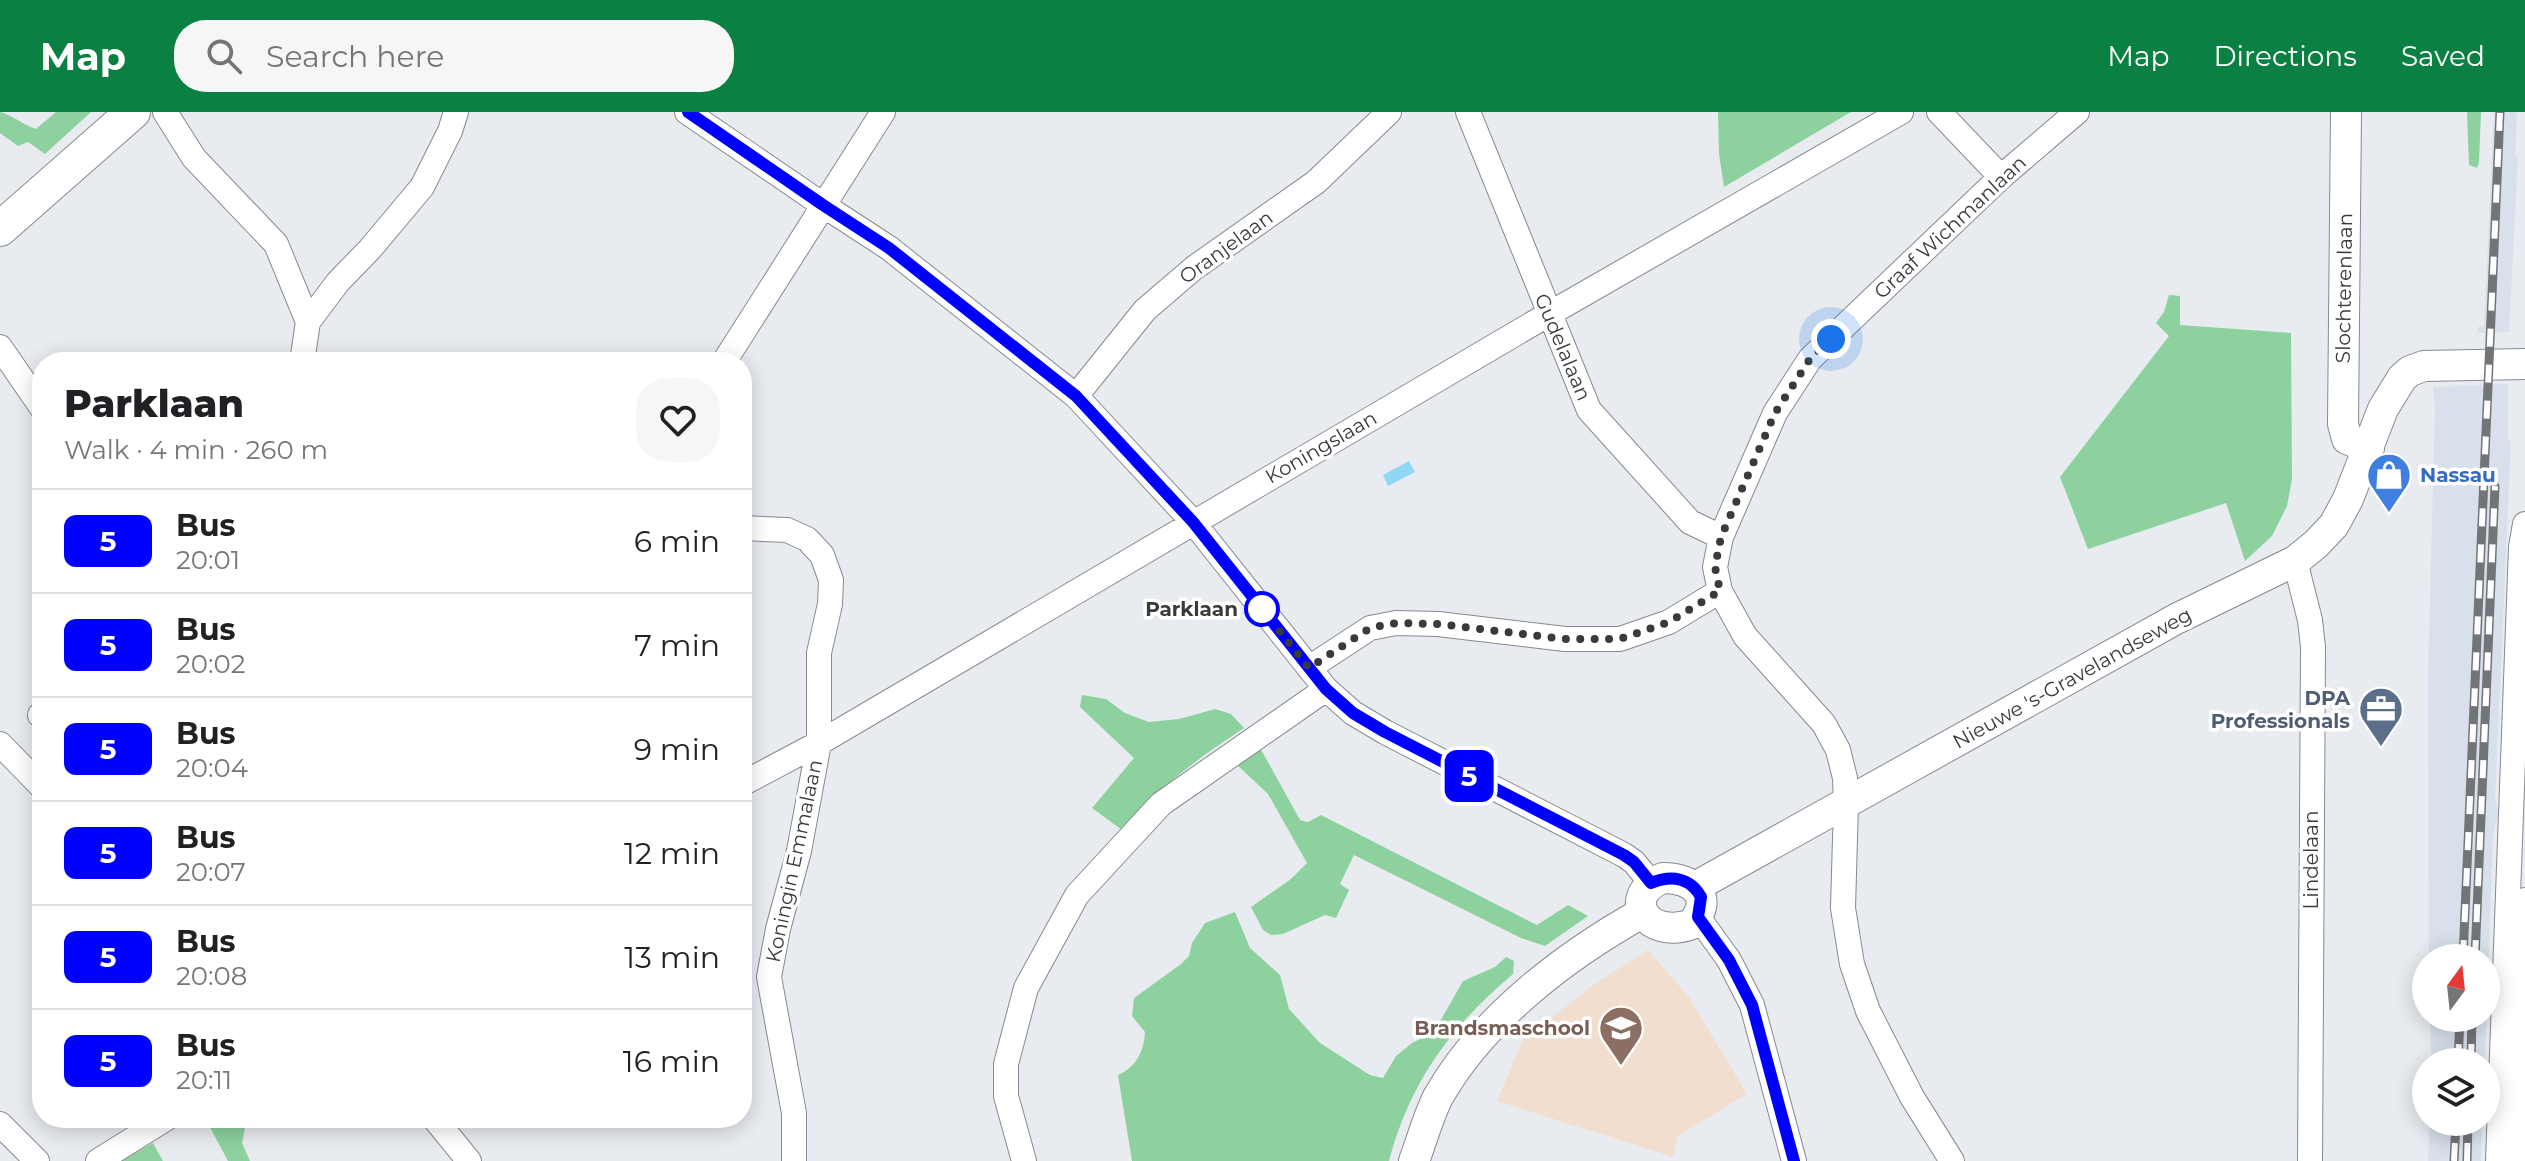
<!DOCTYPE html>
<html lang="en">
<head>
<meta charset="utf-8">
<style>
  :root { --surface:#fff; --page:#f6f6f6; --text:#202124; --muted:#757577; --line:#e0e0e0; --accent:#0b8043 }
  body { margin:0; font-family:Montserrat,sans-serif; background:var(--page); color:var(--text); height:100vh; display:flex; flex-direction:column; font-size:30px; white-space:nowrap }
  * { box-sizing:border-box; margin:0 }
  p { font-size:26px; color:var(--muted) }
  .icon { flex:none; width:44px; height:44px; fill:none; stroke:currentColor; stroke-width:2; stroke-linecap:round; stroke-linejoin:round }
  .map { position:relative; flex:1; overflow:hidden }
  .details { position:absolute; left:32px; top:240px; width:720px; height:776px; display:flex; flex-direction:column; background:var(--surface); border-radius:32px; box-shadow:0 4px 20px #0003 }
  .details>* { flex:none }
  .badge { padding:0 16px; border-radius:12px; font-size:28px; line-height:52px }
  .needle { width:52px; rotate:15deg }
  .fabs { position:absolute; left:2412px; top:832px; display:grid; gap:16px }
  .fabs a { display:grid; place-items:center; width:88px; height:88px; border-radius:50%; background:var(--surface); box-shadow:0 4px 20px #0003; font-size:40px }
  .you { position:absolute; width:40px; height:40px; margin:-20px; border:6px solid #fff; border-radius:50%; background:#1a73e8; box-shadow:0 0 0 12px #1a73e833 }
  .map>.badge { position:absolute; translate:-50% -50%; box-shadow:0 0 0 4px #fff }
  .round { display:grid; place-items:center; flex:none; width:84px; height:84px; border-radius:32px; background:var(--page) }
  .head { display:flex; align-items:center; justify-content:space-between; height:136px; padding:0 32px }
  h1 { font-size:38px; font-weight:800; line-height:60px }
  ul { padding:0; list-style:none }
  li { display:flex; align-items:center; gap:24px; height:104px; padding:0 32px; border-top:2px solid var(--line) }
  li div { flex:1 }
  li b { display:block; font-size:30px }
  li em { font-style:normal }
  li .badge { min-width:88px; font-weight:700; text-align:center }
  header { display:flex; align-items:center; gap:48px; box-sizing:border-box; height:112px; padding:0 40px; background:var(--accent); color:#fff }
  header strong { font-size:38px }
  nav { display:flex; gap:44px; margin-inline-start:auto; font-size:28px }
  .search { width:560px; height:72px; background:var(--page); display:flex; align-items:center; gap:20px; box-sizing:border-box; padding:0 28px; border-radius:32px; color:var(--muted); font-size:30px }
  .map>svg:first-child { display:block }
  .built { fill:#d7e0eb }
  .education { fill:#f1dece }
  .green { fill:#8dd29e }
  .water { fill:#90d7f6 }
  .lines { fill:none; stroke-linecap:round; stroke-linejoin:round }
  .minor-casing { stroke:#868a8f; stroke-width:26 }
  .tertiary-casing { stroke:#868a8f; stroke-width:32 }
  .secondary-casing { stroke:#868a8f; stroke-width:36 }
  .minor { stroke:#fff; stroke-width:24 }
  .tertiary { stroke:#fff; stroke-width:30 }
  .secondary { stroke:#fff; stroke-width:34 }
  .rail-casing { stroke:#727578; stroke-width:9 }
  .rail { stroke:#fff; stroke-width:6; stroke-dasharray:18; stroke-linecap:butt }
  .line-casing { stroke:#fff; stroke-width:18 }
  .line { stroke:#00f; stroke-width:12 }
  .walk { stroke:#383a3c; stroke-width:8; stroke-dasharray:0 14.4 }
  .stop-dot { fill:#fff; stroke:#00f; stroke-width:4 }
  .labels { text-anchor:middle; stroke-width:7; stroke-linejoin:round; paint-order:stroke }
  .street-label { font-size:20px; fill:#383a3c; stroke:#fff }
  .shop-label { font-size:20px; font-weight:bold; fill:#366cbe; stroke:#fff; text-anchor:start }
  .stop-label { font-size:20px; font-weight:bold; fill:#383a3c; stroke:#fff; text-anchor:end }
  .service-label { font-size:20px; font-weight:bold; fill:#4e5e75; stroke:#fff; text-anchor:end }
  .education-label { font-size:20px; font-weight:bold; fill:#785e54; stroke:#fff; text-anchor:end }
</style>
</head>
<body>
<header>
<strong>Map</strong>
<div class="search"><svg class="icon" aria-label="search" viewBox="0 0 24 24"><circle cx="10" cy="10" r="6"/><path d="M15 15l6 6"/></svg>Search here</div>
<nav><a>Map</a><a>Directions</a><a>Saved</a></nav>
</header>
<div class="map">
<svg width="2525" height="1049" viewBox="0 0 2525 1049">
  <rect width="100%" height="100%" fill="#e8ecf1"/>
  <path class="built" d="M 2494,0 L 2517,0 L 2515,45 L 2518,44 L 2509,220 L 2478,221 L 2478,215 L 2484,214 Z
    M 2508,272 L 2508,328 L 2511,329 L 2495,687 L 2498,700 L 2493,725 L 2485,950 L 2431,950 L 2430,906 L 2486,906 L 2486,846 L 2429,846 L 2428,563 L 2435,297 L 2433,275 Z
    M 2430,1010 L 2482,1010 L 2481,1049 L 2428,1049 Z"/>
  <path class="education" d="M 1648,838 L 1688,884 L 1747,982 L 1678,1024 L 1673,1045 L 1497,989 L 1523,927 L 1596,871 Z"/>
  <path class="green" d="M 0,0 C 10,2 24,13 36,17 L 56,0 L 91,0 L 45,42 L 28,30 L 18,34 L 0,21 Z
    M 1718,0 L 1851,0 L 1724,75 L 1719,42 Z
    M 2467,0 L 2481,0 L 2479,51 L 2477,56 L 2469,53 Z
    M 2169,183 L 2180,184 L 2180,213 L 2291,221 L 2292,367 L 2287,394 L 2272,424 L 2245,449 L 2226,391 L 2088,437 L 2060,365 L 2169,224 L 2156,211 L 2164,200 Z
    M 1082,583 L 1106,587 L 1125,601 L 1149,610 L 1179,607 L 1215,597 L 1231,602 L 1244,616 C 1200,645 1156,677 1122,718 L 1092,696 L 1134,646 L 1080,595 Z
    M 1258,632 L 1300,708 L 1308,710 L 1321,703 L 1537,813 L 1568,793 L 1588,804 L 1545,834 L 1521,826 L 1354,743 L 1340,772 L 1349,778 L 1336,806 L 1325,803 L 1283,822 L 1271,823 L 1263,818 L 1251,795 L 1291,767 L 1307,751 L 1268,682 L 1234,650 Z
    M 1235,800 L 1250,836 L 1280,863 L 1289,897 L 1320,931 L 1370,963 L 1383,966 L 1396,944 L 1412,931 L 1434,920 L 1463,869 L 1495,855 L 1506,845 L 1514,849 L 1513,862 C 1451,914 1410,970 1389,1049 L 1132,1049 L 1118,963 C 1136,955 1144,940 1145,920 L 1132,904 L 1134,886 L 1181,852 L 1189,844 L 1192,831 L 1205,811 Z
    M 205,1006 L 247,1006 L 242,1031 L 250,1049 L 228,1049 Z
    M 153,1031 L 163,1049 L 121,1049 Z"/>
  <path class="water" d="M 1409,349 L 1415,360 L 1388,374 L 1383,363 Z"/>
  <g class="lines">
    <g class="minor-casing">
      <path id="minor" d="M 165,0 L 194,46 L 276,132 L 308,210 L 302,250
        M 687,0 L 823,93 L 889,136 L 1076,284 L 1193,410 L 1326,577 L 1353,601 L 1385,620 L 1624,743 L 1634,750 L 1651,771
        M 1468,0 L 1589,298 L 1690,410 L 1721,425
        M 1939,0 L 2001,65
        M 308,210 L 338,170 L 370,137 L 422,75 L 450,19 L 456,0
        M 0,235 L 42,296
        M 724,250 L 883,0
        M 1076,284 L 1145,198 L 1194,156 L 1316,70 L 1389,0
        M 742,416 L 787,418 L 807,427 L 822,443 L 831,468 L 830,492 L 819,541 L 819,631 L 799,739 L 778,817 L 769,865 L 794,1001 L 794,1049
        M 2295,449 L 2310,508 L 2313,535 L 2310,1049
        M 1309,556 L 1370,516 L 1396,511 L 1438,512 L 1565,527 L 1620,527 L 1669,510 L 1720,479
        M 40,603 L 42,601
        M 0,632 L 42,675
        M 742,672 L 819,631 L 1549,202 L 1901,0
        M 1698,805 L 1729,848 L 1752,893 L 1794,1049
        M 434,1006 L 469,1049
        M 0,1012 L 37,1049
        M 98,1049 L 167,1006
        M 1024,1049 L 1006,984 L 1006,952 L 1026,876 L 1077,783 L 1161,692 L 1326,577
        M 1952,1049 L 1912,985 L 1868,899 L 1852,852 L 1843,796 L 1846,692 L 1845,666 L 1838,638 L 1824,612 L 1745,524 L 1720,479 L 1715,455 L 1721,425 L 1775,301 L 1810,247 L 2001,65 L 2077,0
        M 2498,1049 L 2521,435 L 2525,412
        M 2516,1049 L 2525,788"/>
    </g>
    <g class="tertiary-casing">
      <path id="tertiary" d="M 2346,0 L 2343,312 L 2347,327 L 2369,336
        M 1663,766 C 1693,766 1715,784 1692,812 C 1647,829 1619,784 1663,766 Z
        M 1695,775 L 2176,507 L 2295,449 L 2316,432 L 2334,413 L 2348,387 L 2383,297 L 2402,266 L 2410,259 L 2424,254 L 2525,252
        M 1414,1049 C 1422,1028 1428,1005 1438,985 C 1482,907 1565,844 1642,801"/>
    </g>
    <g class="secondary-casing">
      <path id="secondary" d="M 0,117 L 133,0"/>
    </g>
    <use href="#minor" class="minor"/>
    <use href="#tertiary" class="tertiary"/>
    <use href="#secondary" class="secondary"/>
    <g class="rail-casing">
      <path id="rail" d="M 2463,846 L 2500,0
        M 2475,846 L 2495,374
        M 2458,950 L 2460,906
        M 2471,950 L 2472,906
        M 2454,1049 L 2456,1010
        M 2467,1049 L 2468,1010"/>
    </g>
    <use href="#rail" class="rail"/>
  </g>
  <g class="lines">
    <g class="line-casing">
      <path id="line" d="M 688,0 L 823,93 L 889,136 L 1076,284 L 1193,410 L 1326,577 L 1353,601 L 1385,620 L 1624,743 L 1634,750 L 1651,771 C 1671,763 1690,765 1701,785 L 1698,805 L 1729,848 L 1752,893 L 1794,1049"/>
    </g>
    <use href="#line" class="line"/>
    <path class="walk" d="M 1262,497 L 1309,556 L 1370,516 L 1396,511 L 1438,512 L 1565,527 L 1620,527 L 1669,510 L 1720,479 L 1715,455 L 1721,425 L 1775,301 L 1810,247 L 1831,227"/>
  </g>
  <defs>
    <g id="shop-pin" transform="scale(2.3)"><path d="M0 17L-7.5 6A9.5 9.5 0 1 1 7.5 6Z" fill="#3f7fe0" stroke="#fff"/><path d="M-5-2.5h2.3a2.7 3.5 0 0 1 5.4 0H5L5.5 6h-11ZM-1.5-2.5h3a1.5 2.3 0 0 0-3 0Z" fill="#fff"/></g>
    <g id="office-pin" transform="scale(2.3)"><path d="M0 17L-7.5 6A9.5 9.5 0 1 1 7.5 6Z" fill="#5c6f8a" stroke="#fff"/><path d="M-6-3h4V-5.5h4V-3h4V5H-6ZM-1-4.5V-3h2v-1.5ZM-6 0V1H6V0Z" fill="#fff"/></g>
    <g id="school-pin" transform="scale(2.3)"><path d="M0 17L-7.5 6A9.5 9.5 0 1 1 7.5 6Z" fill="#8d6e63" stroke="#fff"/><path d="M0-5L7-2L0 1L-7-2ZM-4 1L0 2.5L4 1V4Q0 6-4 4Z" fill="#fff"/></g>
  </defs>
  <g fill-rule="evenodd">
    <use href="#shop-pin" x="2389" y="363"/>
    <use href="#office-pin" x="2381" y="597"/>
    <use href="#school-pin" x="1621" y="916"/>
  </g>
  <circle class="stop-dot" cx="1262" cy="497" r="16"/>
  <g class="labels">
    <g class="street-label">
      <text transform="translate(1950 115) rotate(-43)" y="7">Graaf Wichmanlaan</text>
      <text transform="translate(1226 135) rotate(-36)" y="7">Oranjelaan</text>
      <text transform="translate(2344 176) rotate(-89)" y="7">Slochterenlaan</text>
      <text transform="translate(1563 235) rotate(67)" y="7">Gudelalaan</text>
      <text transform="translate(1321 335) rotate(-30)" y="7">Koningslaan</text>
      <text transform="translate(2072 566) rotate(-29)" y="7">Nieuwe 's-Gravelandseweg</text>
      <text transform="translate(2311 748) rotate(-90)" y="7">Lindelaan</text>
      <text transform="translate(794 749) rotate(-78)" y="7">Koningin Emmalaan</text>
    </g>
    <g class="shop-label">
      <text x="2420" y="370">Nassau</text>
    </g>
    <g class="stop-label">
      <text x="1238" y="504">Parklaan</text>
    </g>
    <g class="service-label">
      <text x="2350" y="593">DPA<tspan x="2350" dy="23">Professionals</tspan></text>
    </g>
    <g class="education-label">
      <text x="1590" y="923">Brandsmaschool</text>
    </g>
  </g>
</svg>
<div class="fabs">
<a><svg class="needle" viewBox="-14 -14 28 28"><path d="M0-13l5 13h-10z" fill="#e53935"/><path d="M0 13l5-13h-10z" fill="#757577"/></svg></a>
<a><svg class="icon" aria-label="layers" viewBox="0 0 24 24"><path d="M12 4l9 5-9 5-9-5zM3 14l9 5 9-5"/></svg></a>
</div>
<div class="you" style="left:1831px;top:227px"></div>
<b class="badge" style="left:1469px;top:664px;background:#00f;color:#fff">5</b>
<section class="details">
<div class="head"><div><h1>Parklaan</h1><p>Walk · 4 min · 260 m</p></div><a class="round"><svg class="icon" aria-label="heart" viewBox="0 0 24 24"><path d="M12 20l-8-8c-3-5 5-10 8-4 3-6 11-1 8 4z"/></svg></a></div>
<ul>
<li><span class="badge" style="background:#00f;color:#fff">5</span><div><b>Bus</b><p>20:01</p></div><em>6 min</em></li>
<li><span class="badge" style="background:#00f;color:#fff">5</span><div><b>Bus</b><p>20:02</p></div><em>7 min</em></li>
<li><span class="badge" style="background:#00f;color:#fff">5</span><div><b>Bus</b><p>20:04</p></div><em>9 min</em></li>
<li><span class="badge" style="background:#00f;color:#fff">5</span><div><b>Bus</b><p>20:07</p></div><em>12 min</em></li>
<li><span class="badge" style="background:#00f;color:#fff">5</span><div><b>Bus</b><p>20:08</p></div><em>13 min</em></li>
<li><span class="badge" style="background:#00f;color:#fff">5</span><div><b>Bus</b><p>20:11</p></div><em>16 min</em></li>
</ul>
</section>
</div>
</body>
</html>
